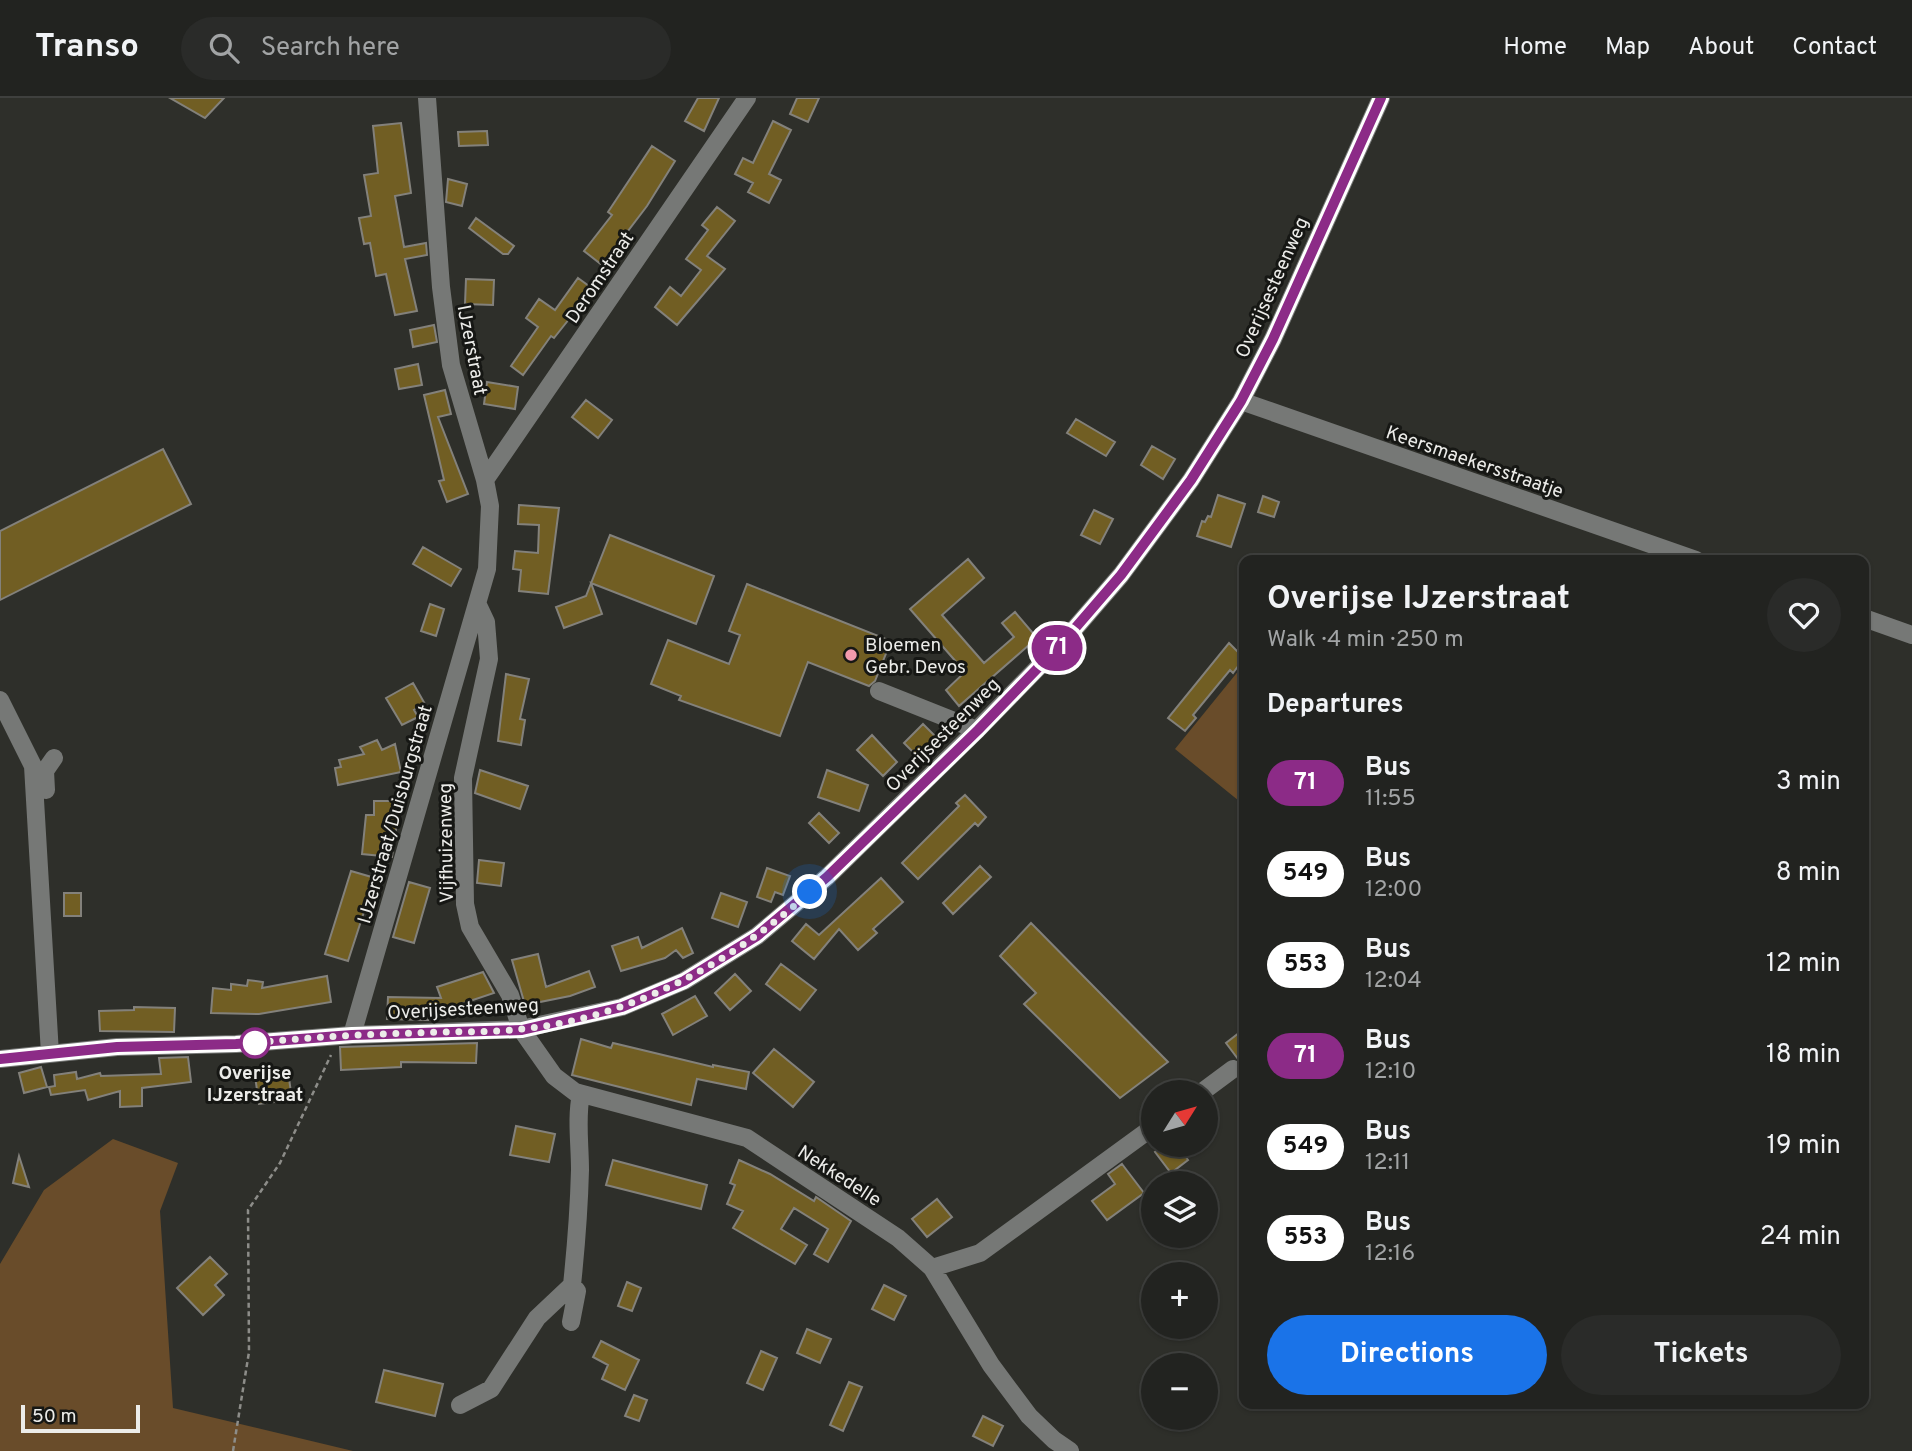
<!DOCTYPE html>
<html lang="en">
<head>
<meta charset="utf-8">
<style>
  :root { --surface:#222320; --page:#2a2b29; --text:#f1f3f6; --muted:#a2a4a5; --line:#3f403e; --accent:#1a73e8 }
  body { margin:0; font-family:Overpass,sans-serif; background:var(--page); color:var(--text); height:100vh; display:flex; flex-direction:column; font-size:26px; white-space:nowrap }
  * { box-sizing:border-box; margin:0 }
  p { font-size:23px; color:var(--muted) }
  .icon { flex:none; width:38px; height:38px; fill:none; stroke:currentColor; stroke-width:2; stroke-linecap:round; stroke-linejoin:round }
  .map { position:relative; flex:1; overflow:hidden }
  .drawer { position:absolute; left:1239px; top:457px; width:630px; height:854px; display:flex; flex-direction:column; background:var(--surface); border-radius:14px; box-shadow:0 2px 5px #0004,0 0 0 2px var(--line) }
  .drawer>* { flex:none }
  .badge { padding:0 14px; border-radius:23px; font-size:24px; line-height:46px }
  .needle { width:46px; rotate:53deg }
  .buttons { position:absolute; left:1141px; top:982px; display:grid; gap:14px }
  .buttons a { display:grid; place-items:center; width:77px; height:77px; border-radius:50%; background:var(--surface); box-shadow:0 2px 5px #0004,0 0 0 2px var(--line); font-size:35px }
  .scale { position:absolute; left:21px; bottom:18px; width:119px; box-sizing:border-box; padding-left:7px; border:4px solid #ecece9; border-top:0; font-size:19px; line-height:24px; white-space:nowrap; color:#ecece9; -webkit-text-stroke:5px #161714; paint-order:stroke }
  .you { position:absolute; width:35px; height:35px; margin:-18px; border:5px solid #fff; border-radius:50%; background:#1a73e8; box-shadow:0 0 0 10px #1a73e833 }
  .map>.badge { position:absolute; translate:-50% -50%; box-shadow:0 0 0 4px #fff }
  h2 { padding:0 28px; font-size:26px; line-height:63px }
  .round { display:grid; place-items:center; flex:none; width:74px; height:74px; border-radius:37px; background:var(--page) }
  .head { display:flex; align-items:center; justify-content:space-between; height:119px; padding:0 28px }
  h1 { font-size:33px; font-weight:700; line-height:52px }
  .button { display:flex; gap:14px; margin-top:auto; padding:14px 28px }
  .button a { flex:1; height:80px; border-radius:42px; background:var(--accent); color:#fff; font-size:28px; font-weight:700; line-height:80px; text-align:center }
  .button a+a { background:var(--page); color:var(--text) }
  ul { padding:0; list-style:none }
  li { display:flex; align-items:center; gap:21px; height:91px; padding:0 28px }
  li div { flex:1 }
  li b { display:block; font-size:26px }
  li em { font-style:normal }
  li .badge { min-width:77px; font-weight:700; text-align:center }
  header { display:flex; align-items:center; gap:42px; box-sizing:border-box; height:98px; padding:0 35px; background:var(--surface); border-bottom:2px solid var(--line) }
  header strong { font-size:33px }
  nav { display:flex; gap:38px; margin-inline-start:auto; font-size:24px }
  .search { width:490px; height:63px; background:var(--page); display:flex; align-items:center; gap:18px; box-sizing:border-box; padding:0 24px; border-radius:38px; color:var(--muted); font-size:26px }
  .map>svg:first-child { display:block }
  .green { fill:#694c2a }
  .building { fill:#715e23; stroke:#83817b; stroke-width:2 }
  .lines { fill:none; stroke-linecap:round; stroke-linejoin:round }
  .path { stroke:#8d8d89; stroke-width:2.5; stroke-dasharray:5 3.5; stroke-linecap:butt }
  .minor { stroke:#767876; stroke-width:18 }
  .line-casing { stroke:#fff; stroke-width:16 }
  .line { stroke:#8c2b87; stroke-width:10 }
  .walk { stroke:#ecece9; stroke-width:7; stroke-dasharray:0 12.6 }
  .poi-dot { fill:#f29aad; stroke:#161714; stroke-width:2.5 }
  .stop-dot { fill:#fff; stroke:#8c2b87; stroke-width:3.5 }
  .labels { text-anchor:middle; stroke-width:6; stroke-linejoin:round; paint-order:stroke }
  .street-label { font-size:19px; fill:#ecece9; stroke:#161714 }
  .poi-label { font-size:19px; fill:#ecece9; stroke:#161714; text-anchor:start }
  .stop-label { font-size:19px; font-weight:bold; fill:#ecece9; stroke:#161714 }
</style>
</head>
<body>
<header>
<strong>Transo</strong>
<div class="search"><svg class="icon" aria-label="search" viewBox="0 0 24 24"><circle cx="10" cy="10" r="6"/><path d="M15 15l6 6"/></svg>Search here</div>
<nav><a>Home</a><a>Map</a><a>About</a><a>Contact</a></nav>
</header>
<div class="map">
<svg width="1912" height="1353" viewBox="0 0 1912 1353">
  <rect width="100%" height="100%" fill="#2e2f2a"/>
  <path class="green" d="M 1244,566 L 1244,707 L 1175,651 Z
    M 113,1041 L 178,1065 L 160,1113 L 173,1310 L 353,1353 L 0,1353 L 0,1166 L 44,1092 Z"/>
  <path class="building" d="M 170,0 L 224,0 L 205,20 Z
    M 698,0 L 719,0 L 704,33 L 685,23 Z
    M 797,0 L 819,0 L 808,24 L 790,16 Z
    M 773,23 L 791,32 L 769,76 L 781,82 L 769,105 L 748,94 L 753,85 L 735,76 L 743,60 L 753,65 Z
    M 401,25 L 411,95 L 395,98 L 404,149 L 426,145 L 427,157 L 405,161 L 417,213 L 395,217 L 386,176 L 376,178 L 370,145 L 364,146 L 359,120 L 371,118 L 364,77 L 378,75 L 373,28 Z
    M 487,33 L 488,47 L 459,48 L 458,34 Z
    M 652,48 L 675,63 L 647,108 L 602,167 L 584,153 L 612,117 L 608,114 Z
    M 448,81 L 467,86 L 462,108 L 446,104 Z
    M 717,109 L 735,123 L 707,158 L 725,171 L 677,227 L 655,209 L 670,189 L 681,198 L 701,172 L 686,161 L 708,132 L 702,127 Z
    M 476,120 L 514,148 L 508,156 L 503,156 L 469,130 Z
    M 578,180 L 593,191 L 554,240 L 551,238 L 523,277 L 511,268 L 538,229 L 526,220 L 539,201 L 555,212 Z
    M 466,181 L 494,182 L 493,207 L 465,206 Z
    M 434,227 L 437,244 L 413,249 L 410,232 Z
    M 418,266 L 422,287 L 399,291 L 395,271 Z
    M 487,284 L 518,289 L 515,311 L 484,306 Z
    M 445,292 L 451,316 L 438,319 L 468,396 L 447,404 L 439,383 L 444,382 L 424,297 Z
    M 586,302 L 612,322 L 598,340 L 572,319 Z
    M 1076,321 L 1115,344 L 1106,358 L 1067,335 Z
    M 1152,348 L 1175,361 L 1163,381 L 1141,367 Z
    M 163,351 L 191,406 L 0,502 L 0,433 Z
    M 1218,397 L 1245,406 L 1231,449 L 1197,438 L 1202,423 L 1205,424 L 1208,418 L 1211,419 Z
    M 1263,398 L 1279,404 L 1274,419 L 1258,414 Z
    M 519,407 L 559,410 L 548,496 L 519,493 L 521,472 L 513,471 L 515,453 L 538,455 L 539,427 L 518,426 Z
    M 1094,412 L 1113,421 L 1100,446 L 1081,437 Z
    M 610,437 L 714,478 L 696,526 L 591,485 L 602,516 L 564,530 L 556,509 L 586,498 Z
    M 423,449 L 461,471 L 451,488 L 413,466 Z
    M 968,461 L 984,480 L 942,517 L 984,565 L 1014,539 L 1002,525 L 1015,514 L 1037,540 L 959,608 L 946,592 L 965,574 L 910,511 Z
    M 747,486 L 891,543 L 875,583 L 869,588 L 808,564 L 780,638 L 679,602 L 681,598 L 651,586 L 668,542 L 729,566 L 740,537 L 729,533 Z
    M 430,506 L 444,511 L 436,538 L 421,533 Z
    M 1229,545 L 1244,560 L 1233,575 L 1230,572 L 1193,617 L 1196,620 L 1185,633 L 1168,620 Z
    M 506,576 L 529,581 L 520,621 L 525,622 L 521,647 L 498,643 Z
    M 413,585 L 425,606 L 414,612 L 418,619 L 402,627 L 386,600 Z
    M 923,626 L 939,642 L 920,661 L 904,645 Z
    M 872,637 L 897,664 L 883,678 L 857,652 Z
    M 377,642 L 382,652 L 395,646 L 401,674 L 338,687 L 335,670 L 341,669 L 339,662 L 364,656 L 360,649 Z
    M 480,672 L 528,688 L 520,711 L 475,695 Z
    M 827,672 L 868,687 L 859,713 L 818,699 Z
    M 965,697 L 986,719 L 978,728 L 975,725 L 918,781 L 902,765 L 959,708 L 956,705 Z
    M 374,703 L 394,703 L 394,711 L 399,711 L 392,759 L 362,756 L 366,717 L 374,717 Z
    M 819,715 L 839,735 L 829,745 L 809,725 Z
    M 479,762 L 504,765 L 501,788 L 477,785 Z
    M 980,768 L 991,779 L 953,816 L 943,805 Z
    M 767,770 L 790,778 L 783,797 L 775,794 L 771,804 L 757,799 Z
    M 351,773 L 375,780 L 348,863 L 325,856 Z
    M 881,780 L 903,804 L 873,831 L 877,835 L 858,852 L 839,831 L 814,861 L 792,843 L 806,826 L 819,837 Z
    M 409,784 L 430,790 L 414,845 L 393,839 Z
    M 64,795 L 81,795 L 81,818 L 64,818 Z
    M 721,795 L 747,804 L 738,829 L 712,820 Z
    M 1031,825 L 1168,964 L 1120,1000 L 1024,906 L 1036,895 L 1000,858 Z
    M 682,830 L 693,855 L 683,860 L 676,852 L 665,860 L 621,873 L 612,848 L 638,839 L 642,850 Z
    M 538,856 L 546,889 L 589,873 L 595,889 L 570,898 L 525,907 L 512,862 Z
    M 781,866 L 816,892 L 800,912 L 766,886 Z
    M 483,874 L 494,895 L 428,917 L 428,922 L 387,921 L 388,899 L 441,900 L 437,889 Z
    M 735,876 L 751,893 L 730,912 L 715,895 Z
    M 327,878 L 331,904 L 259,916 L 211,915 L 213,890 L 231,892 L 231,886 L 247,888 L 248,882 L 263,884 L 262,890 Z
    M 695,898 L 707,918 L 673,937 L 662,916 Z
    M 134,909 L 175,910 L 174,934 L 100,933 L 99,913 L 134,912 Z
    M 1244,931 L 1244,969 L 1226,945 Z
    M 581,941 L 611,950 L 613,945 L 713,969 L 713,967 L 749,974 L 746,991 L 697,981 L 691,1007 L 572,977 Z
    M 477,945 L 476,965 L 401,964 L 401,969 L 341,972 L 340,949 Z
    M 774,951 L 814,984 L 793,1009 L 753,975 Z
    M 188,959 L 191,984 L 142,990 L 142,1008 L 120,1009 L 120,993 L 88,1002 L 85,992 L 51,997 L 49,989 L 55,988 L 54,977 L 76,974 L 77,981 L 100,975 L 101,978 L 161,976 L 159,960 Z
    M 41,969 L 47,989 L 24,995 L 19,975 Z
    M 288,973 L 292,1002 L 259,1006 L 255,978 Z
    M 516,1028 L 555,1036 L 549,1064 L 510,1057 Z
    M 1165,1046 L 1177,1046 L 1188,1062 L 1171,1075 L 1155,1054 Z
    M 19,1058 L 29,1089 L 13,1085 Z
    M 613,1062 L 707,1087 L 701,1111 L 606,1087 Z
    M 739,1062 L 770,1076 L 814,1103 L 816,1099 L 851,1123 L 828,1164 L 814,1156 L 828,1131 L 794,1110 L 781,1131 L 807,1147 L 795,1166 L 733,1130 L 743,1113 L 727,1106 L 735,1087 L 730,1085 Z
    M 1122,1066 L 1144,1095 L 1107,1122 L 1092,1103 L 1115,1086 L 1108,1076 Z
    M 937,1101 L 952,1119 L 927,1139 L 912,1121 Z
    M 210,1159 L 227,1176 L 215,1187 L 224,1197 L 203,1217 L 177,1190 Z
    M 627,1184 L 641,1190 L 632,1213 L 618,1208 Z
    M 884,1187 L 906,1198 L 894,1222 L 872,1211 Z
    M 807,1231 L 831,1241 L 820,1265 L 797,1255 Z
    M 601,1243 L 639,1262 L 625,1292 L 602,1281 L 608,1267 L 593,1259 Z
    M 761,1253 L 777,1260 L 763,1292 L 747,1285 Z
    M 384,1272 L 443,1286 L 435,1318 L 376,1304 Z
    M 849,1284 L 862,1289 L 843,1333 L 830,1327 Z
    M 634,1297 L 647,1302 L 639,1323 L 625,1318 Z
    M 983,1318 L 1003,1328 L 993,1348 L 973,1338 Z"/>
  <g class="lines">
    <path class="path" d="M 233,1353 L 249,1254 L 248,1112 L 280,1065 L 331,957"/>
    <path class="minor" d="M 1241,303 L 1696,462
      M 485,382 L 747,0
      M 478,507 L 486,524 L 489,561 L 463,680 L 465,806 L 470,829 L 510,897 L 521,931 L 554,978 L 575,994 L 747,1040 L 898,1140 L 932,1170 L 991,1267 L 1029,1318 L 1054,1342 L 1070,1353
      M 1864,520 L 1912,537
      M 879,593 L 977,632
      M 0,602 L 33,668 L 50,956
      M 46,692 L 45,673 L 54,660
      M 352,937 L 487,471 L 490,408 L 485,382 L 451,267 L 441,189 L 427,0
      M 0,961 L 117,949 L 236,946 L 352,937 L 521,931 L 622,909 L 684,883 L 757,838 L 827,779 L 977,632 L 1064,543 L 1121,477 L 1191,382 L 1241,303 L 1273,241 L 1381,0
      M 1202,994 L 1233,971
      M 932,1170 L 980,1155 L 1153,1029
      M 571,1224 L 577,1193 L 572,1187
      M 460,1307 L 491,1291 L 537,1220 L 572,1187 C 576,1149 579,1110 580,1072 C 580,1046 576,1020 581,996"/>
  </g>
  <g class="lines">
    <g class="line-casing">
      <path id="line" d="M 0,961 L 117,949 L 236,946 L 352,937 L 522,932 L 622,909 L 684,883 L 757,838 L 827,779 L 978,632 L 1064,543 L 1121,477 L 1191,382 L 1241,303 L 1273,241 L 1381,0"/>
    </g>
    <use href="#line" class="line"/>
    <path class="walk" d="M 255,945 L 250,945 C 305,940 360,936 415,935 C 450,933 487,935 522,931 C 630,920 730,866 810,794"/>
  </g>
  <circle class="poi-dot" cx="851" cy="557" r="7"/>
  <circle class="stop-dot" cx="255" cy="945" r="14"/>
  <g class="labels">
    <g class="street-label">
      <text transform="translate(599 179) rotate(-56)" y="7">Deromstraat</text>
      <text transform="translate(1271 189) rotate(-66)" y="7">Overijsesteenweg</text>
      <text transform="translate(473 252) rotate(79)" y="7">IJzerstraat</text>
      <text transform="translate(1475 363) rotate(19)" y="7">Keersmaekersstraatje</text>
      <text transform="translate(942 636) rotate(-45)" y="7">Overijsesteenweg</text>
      <text transform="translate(394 716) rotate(-74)" y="7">IJzerstraat/Duisburgstraat</text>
      <text transform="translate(445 745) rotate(-91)" y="7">Vijfhuizenweg</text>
      <text transform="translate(463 910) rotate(-3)" y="7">Overijsesteenweg</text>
      <text transform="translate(840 1077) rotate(33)" y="7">Nekkedelle</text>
    </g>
    <g class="poi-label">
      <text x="865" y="553">Bloemen<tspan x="865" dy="22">Gebr. Devos</tspan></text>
    </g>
    <g class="stop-label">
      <text x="255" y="981">Overijse<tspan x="255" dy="22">IJzerstraat</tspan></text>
    </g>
  </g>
</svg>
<div class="buttons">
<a><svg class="needle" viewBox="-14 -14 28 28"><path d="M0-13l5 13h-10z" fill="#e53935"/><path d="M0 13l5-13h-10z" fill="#a2a4a5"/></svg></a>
<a><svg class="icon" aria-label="layers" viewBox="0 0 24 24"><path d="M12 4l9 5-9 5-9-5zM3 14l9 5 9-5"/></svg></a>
<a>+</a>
<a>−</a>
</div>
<div class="scale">50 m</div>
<div class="you" style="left:810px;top:794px"></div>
<b class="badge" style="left:1057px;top:550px;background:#8c2b87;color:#fff">71</b>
<section class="drawer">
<div class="head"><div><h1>Overijse IJzerstraat</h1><p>Walk · 4 min · 250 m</p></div><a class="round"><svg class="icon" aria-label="heart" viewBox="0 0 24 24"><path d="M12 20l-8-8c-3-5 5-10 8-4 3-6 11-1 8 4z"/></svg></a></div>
<h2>Departures</h2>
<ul>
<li><span class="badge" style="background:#8c2b87;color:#fff">71</span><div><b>Bus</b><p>11:55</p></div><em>3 min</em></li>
<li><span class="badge" style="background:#fff;color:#111">549</span><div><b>Bus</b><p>12:00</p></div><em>8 min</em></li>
<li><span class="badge" style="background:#fff;color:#111">553</span><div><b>Bus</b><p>12:04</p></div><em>12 min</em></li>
<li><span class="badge" style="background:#8c2b87;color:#fff">71</span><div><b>Bus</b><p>12:10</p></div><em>18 min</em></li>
<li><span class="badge" style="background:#fff;color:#111">549</span><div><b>Bus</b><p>12:11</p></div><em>19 min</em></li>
<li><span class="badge" style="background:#fff;color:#111">553</span><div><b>Bus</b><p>12:16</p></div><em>24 min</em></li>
</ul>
<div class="button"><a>Directions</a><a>Tickets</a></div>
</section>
</div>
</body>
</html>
